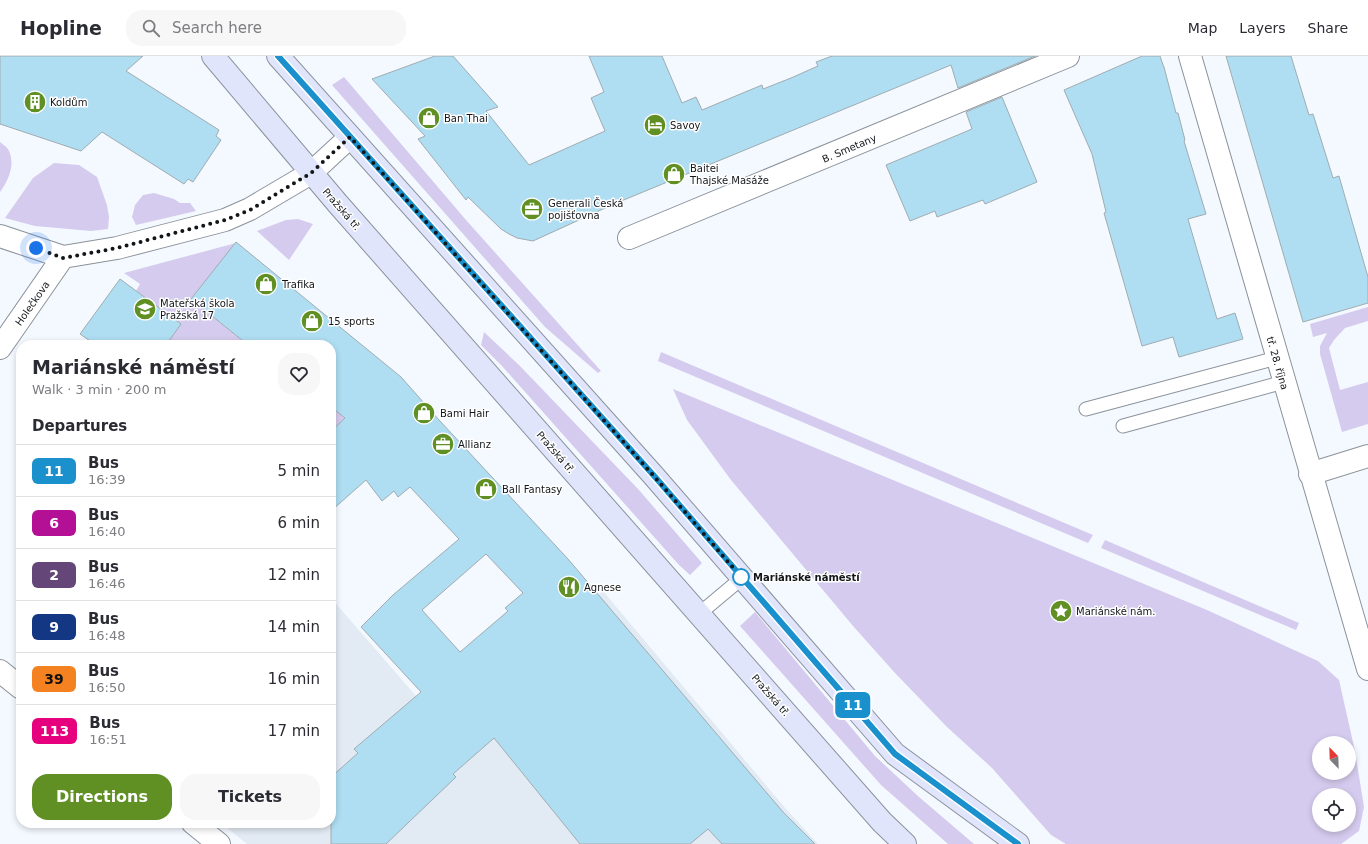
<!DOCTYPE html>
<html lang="en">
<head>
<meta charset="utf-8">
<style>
  :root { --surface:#fff; --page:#f7f7f7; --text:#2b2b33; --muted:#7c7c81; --line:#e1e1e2; --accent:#608f23 }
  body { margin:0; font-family:"DejaVu Sans",sans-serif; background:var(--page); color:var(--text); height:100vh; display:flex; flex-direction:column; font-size:15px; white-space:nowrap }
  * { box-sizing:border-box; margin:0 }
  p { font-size:13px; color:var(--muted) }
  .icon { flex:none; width:22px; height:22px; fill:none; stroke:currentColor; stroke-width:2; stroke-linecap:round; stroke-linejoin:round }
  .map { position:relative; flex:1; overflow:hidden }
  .sheet { position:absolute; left:16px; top:284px; width:320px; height:488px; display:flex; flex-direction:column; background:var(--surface); border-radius:16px; box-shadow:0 2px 6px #0003 }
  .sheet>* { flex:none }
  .badge { padding:0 8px; border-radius:6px; font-size:14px; line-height:26px }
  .needle { width:26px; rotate:337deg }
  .fabs { position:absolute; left:1312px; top:680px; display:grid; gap:8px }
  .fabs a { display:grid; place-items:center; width:44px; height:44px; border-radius:50%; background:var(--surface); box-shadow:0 2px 6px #0003; font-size:20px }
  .you { position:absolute; width:20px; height:20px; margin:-10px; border:3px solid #fff; border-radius:50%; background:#1a73e8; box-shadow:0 0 0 6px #1a73e833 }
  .map>.badge { position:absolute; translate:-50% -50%; box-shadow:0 0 0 2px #fff }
  h2 { padding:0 16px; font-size:15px; line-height:36px }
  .round { display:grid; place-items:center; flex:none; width:42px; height:42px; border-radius:16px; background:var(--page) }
  .headline { display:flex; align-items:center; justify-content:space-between; height:68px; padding:0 16px }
  h1 { font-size:19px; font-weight:800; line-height:30px }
  .button { display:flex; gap:8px; margin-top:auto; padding:8px 16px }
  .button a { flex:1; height:46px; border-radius:16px; background:var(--accent); color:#fff; font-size:16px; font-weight:800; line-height:46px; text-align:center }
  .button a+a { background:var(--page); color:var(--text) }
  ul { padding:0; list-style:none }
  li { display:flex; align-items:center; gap:12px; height:52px; padding:0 16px; border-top:1px solid var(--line) }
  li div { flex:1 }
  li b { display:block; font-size:15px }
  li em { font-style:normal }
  li .badge { min-width:44px; font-weight:700; text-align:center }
  header { display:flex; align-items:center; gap:24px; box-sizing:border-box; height:56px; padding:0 20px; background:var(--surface); border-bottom:1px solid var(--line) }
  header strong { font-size:19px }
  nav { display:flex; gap:22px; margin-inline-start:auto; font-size:14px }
  .search { width:280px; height:36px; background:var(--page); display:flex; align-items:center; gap:10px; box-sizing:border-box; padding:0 14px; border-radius:16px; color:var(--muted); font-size:15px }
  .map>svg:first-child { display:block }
  .built { fill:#e2eaf3 }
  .green { fill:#d5cbee; fill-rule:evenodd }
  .building { fill:#afddf1; stroke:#a0acb1; fill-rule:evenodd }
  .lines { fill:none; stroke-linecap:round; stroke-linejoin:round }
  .lane-casing { stroke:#8b929b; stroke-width:15 }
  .street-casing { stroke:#8b929b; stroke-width:24 }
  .secondary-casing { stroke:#8b929b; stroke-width:24 }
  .lane { stroke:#fff; stroke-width:13 }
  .street { stroke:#fff; stroke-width:22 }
  .secondary { stroke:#e1e5fb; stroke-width:22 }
  .line-casing { stroke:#fff; stroke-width:9 }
  .line { stroke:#1a91cc; stroke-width:6 }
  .walk { stroke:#131619; stroke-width:4; stroke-dasharray:0 7.2 }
  .stop-dot { fill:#fff; stroke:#1a91cc; stroke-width:2 }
  .labels { text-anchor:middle; stroke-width:3; stroke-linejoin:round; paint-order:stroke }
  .poi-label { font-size:10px; fill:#131619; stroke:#fff; text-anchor:start }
  .street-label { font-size:10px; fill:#131619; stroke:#fff }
  .stop-label { font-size:10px; font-weight:bold; fill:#131619; stroke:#fff; text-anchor:start }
</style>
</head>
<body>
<header>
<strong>Hopline</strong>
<div class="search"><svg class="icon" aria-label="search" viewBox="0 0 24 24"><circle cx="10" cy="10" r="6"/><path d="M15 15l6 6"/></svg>Search here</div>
<nav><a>Map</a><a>Layers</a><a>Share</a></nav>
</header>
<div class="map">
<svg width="1368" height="788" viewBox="0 0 1368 788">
  <rect width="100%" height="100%" fill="#f4f9ff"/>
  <path class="built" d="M 603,535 L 786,753 L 818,788 L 247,788 L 221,767 L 331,767 L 331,542 L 436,663 Z"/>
  <path class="green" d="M 344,21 L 466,164 L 601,315 L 598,317 L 545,271 L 332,29 Z
    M 0,86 C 2,88 6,90 8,93 C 16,107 9,124 0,136 Z
    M 54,107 L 79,109 L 97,121 L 107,149 L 109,161 L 108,173 L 91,175 L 35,170 L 5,162 L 33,122 Z
    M 154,137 L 174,143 L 180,147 L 190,147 L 196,155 L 136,169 L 132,161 L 135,149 L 143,139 Z
    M 298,163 L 313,168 L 289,204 L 257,175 L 286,164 Z
    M 236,187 L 191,243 L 245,287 L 243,289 L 166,289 L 181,268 L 136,235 L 140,228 L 124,217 Z
    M 1368,251 L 1368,265 L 1345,272 L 1334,284 L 1329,292 L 1340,334 L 1368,326 L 1368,368 L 1342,376 L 1320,298 L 1320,290 L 1327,277 L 1313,281 L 1310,268 Z
    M 484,276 L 519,309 L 639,434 L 702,507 L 690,519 L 679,509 L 502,310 L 481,289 Z
    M 661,296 L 1093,479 L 1088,487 L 658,305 Z
    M 673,333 L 1207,554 L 1318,605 L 1339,624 L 1355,695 L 1364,751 L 1359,775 L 1341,788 L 1066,788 L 1051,779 L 992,712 L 947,671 L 895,617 L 853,570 L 731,424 L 687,364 ZM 1319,687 L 1349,687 L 1349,717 L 1319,717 ZM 1319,739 L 1349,739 L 1349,769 L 1319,769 Z
    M 331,351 L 345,362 L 331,375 Z
    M 1105,484 L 1299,567 L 1296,574 L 1101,492 Z
    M 755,556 L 875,700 L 919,741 L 974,788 L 948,788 L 881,729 L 740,570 Z"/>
  <path class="building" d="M 0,0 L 143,0 L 126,15 L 219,74 L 216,80 L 221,84 L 193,126 L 188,123 L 184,128 L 102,76 L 81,95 L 0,68 Z
    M 435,0 L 453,0 L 498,51 L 486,55 L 529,109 L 605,75 L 591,42 L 604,36 L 589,0 L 662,0 L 682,47 L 696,41 L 702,54 L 762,29 L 763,33 L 791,22 L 818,10 L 816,6 L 832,0 L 1035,0 L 958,32 L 951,9 L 614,148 L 533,185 L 517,182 L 509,178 L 501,173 L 468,141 L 466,144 L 418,83 L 425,80 L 372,23 Z
    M 1142,0 L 1160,0 L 1163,9 L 1164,11 L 1176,57 L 1178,57 L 1185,84 L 1184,85 L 1206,158 L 1188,163 L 1217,263 L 1235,257 L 1243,283 L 1179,301 L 1173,281 L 1142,290 L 1104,157 L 1106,156 L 1092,98 L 1064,34 Z
    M 1226,0 L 1291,0 L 1309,59 L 1313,58 L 1333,122 L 1339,120 L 1368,221 L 1368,247 L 1303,266 Z
    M 1002,41 L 1037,126 L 985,148 L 983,144 L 937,161 L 935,155 L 910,165 L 886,109 L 972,73 L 966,56 Z
    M 236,186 L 401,321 L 439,364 L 568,503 L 783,756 L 815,788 L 722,788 L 708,773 L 690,788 L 580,788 L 494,682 L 453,718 L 456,721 L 386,788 L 331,788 L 331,721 L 358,697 L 354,693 L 421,636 L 361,571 L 393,539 L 459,483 L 410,431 L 398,441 L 394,435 L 382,445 L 366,424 L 331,455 L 331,375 L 345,362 L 331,351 L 331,289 L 248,289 L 191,243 ZM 486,498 L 523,537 L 505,552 L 508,555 L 460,596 L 422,554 Z
    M 120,223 L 181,268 L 166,289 L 96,289 L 80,278 Z"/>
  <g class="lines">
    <g class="lane-casing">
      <path id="lane" d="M 1086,353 L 1277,302
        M 1123,370 L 1284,326
        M 699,558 L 742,522"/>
    </g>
    <g class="street-casing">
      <path id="street" d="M 1190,0 L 1368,613
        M 0,180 L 63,201 L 117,192 L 225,164 L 250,153 L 311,117 L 350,81
        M 629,182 L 1068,0
        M 0,292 L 63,201
        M 1310,418 L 1368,400
        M 0,615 L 21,632
        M 193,767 L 219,788"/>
    </g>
    <g class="secondary-casing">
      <path id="secondary" d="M 213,0 L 338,148 L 882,766 L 905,788
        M 278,0 L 653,419 L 895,698 L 1018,788"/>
    </g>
    <use href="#lane" class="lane"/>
    <use href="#street" class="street"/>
    <use href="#secondary" class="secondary"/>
  </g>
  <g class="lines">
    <g class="line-casing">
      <path id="line" d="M 278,0 L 656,422 L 895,698 L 1018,788"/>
    </g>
    <use href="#line" class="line"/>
    <path class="walk" d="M 36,192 L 63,202 L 117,192 L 225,164 L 250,154 L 311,117 L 350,81 L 653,419 L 742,522 L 741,521"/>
  </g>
  <defs>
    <g id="building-disc" transform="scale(1.15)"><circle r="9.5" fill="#608f23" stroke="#fff"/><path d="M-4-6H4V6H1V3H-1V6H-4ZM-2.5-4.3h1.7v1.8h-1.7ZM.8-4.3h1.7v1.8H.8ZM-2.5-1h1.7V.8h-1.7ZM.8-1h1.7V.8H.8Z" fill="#fff"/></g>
    <g id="shop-disc" transform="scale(1.15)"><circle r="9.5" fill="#608f23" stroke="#fff"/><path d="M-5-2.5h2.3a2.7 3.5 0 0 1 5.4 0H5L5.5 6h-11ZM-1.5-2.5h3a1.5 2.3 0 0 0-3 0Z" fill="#fff"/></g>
    <g id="hotel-disc" transform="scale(1.15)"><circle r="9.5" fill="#608f23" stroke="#fff"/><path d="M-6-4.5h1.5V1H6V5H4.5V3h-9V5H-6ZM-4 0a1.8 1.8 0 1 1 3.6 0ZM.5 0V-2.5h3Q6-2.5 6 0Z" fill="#fff"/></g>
    <g id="office-disc" transform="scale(1.15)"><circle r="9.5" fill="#608f23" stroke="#fff"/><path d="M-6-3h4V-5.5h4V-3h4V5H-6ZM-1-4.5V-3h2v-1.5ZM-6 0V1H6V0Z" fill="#fff"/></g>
    <g id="school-disc" transform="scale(1.15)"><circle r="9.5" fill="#608f23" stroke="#fff"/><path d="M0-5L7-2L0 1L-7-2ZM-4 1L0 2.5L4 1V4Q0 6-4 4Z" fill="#fff"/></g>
    <g id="restaurant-disc" transform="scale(1.15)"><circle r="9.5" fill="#608f23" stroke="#fff"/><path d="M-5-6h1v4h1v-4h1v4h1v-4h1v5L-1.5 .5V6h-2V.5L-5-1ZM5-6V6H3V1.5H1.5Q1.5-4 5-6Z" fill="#fff"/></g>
    <g id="sight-disc" transform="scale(1.15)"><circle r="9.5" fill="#608f23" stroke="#fff"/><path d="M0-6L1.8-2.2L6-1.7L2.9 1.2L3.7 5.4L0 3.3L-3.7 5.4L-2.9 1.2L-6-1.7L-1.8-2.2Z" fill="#fff"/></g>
  </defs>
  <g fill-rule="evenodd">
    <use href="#building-disc" x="35" y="46"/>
    <use href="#shop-disc" x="429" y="62"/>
    <use href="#hotel-disc" x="655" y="69"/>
    <use href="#shop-disc" x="674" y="118"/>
    <use href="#office-disc" x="532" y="153"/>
    <use href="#shop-disc" x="266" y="228"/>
    <use href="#school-disc" x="145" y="253"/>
    <use href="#shop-disc" x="312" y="265"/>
    <use href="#shop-disc" x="424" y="357"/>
    <use href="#office-disc" x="443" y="388"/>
    <use href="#shop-disc" x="486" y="433"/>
    <use href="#restaurant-disc" x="569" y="531"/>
    <use href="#sight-disc" x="1061" y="555"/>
  </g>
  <circle class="stop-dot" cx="741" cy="521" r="8"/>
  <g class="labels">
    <g class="poi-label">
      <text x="50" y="50">Koldům</text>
      <text x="444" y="66">Ban Thai</text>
      <text x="670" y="73">Savoy</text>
      <text x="690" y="116">Baitei<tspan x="690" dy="12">Thajské Masáže</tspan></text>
      <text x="548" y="151">Generali Česká<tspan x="548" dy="12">pojišťovna</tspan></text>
      <text x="282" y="232">Trafika</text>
      <text x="160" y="251">Mateřská škola<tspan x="160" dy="12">Pražská 17</tspan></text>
      <text x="328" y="269">15 sports</text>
      <text x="440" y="361">Bami Hair</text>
      <text x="458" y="392">Allianz</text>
      <text x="502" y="437">Ball Fantasy</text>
      <text x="584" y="535">Agnese</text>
      <text x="1076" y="559">Mariánské nám.</text>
    </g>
    <g class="street-label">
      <text transform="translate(849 92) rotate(-23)" y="4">B. Smetany</text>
      <text transform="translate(342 153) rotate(49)" y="4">Pražská tř.</text>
      <text transform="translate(32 247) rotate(-55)" y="4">Holečkova</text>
      <text transform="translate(1278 307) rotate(74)" y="4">tř. 28. října</text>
      <text transform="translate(556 396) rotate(49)" y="4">Pražská tř.</text>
      <text transform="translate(771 639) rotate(49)" y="4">Pražská tř.</text>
    </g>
    <g class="stop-label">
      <text x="753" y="525">Mariánské náměstí</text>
    </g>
  </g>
</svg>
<div class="fabs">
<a><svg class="needle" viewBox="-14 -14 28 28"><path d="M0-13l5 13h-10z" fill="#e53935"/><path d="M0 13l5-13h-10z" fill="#7c7c81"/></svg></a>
<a><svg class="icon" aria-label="locate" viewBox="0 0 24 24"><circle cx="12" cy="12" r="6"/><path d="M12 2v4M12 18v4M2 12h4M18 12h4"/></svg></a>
</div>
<div class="you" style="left:36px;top:192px"></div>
<b class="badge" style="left:853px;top:649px;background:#1a91cc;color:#fff">11</b>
<section class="sheet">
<div class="headline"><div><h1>Mariánské náměstí</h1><p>Walk · 3 min · 200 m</p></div><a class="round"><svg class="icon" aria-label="heart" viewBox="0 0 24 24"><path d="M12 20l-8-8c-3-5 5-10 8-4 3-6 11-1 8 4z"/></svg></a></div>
<h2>Departures</h2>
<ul>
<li><span class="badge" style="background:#1a91cc;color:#fff">11</span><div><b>Bus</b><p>16:39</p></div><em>5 min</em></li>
<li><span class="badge" style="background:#b41095;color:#fff">6</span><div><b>Bus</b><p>16:40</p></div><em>6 min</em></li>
<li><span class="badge" style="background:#644678;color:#fff">2</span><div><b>Bus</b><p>16:46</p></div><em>12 min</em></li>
<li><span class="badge" style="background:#133782;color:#fff">9</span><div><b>Bus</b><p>16:48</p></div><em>14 min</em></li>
<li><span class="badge" style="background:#f58220;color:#111">39</span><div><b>Bus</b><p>16:50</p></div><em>16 min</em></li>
<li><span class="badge" style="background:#e6007e;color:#fff">113</span><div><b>Bus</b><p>16:51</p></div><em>17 min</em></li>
</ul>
<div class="button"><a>Directions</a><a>Tickets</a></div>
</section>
</div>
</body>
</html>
